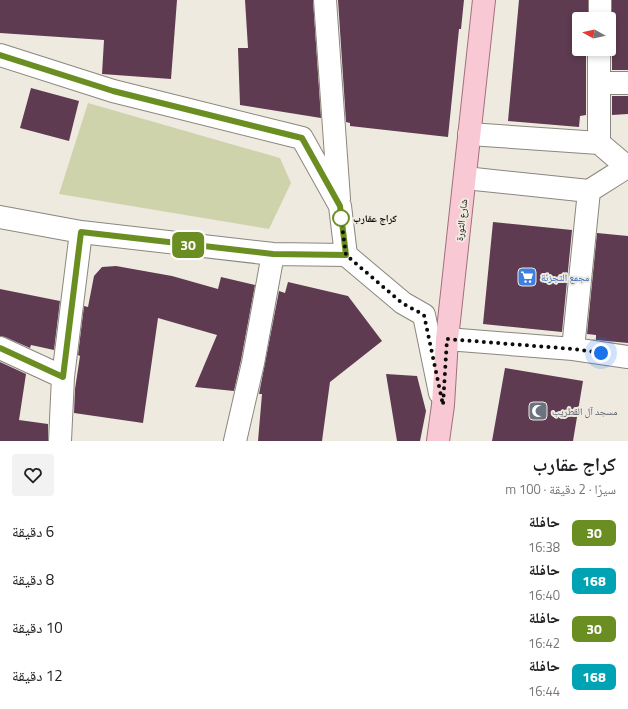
<!DOCTYPE html>
<html lang="ar">
<head>
<meta charset="utf-8">
<style>
  :root { --surface:#fff; --page:#f2f2f2; --text:#202124; --muted:#757577 }
  body { margin:0; font-family:"Titillium Web","Noto Naskh Arabic",sans-serif; background:var(--page); color:var(--text); direction:rtl; height:100vh; display:flex; flex-direction:column; font-size:15px; white-space:nowrap }
  * { box-sizing:border-box; margin:0 }
  p { font-size:13px; color:var(--muted) }
  .icon { flex:none; width:22px; height:22px; fill:none; stroke:currentColor; stroke-width:2; stroke-linecap:round; stroke-linejoin:round }
  .map { position:relative; height:441px; overflow:hidden; direction:ltr }
  .sheet { display:flex; flex-direction:column; background:var(--surface); flex:1 }
  .sheet>* { flex:none }
  .badge { padding:0 8px; border-radius:6px; font-size:14px; line-height:26px }
  .needle { width:26px; rotate:278deg }
  .fabs { position:absolute; left:572px; top:12px; display:grid; gap:8px }
  .fabs a { display:grid; place-items:center; width:44px; height:44px; border-radius:4px; background:var(--surface); box-shadow:0 2px 6px #0003; font-size:20px }
  .you { position:absolute; width:20px; height:20px; margin:-10px; border:3px solid #fff; border-radius:50%; background:#1a73e8; box-shadow:0 0 0 6px #1a73e833 }
  .map>.badge { position:absolute; translate:-50% -50%; box-shadow:0 0 0 2px #fff }
  .round { display:grid; place-items:center; flex:none; width:42px; height:42px; border-radius:4px; background:var(--page) }
  .summary { display:flex; align-items:center; justify-content:space-between; height:68px; padding:0 12px }
  h1 { font-size:19px; font-weight:700; line-height:30px }
  ul { padding:0; list-style:none }
  li { display:flex; align-items:center; gap:12px; height:48px; padding:0 12px }
  li div { flex:1 }
  li b { display:block; font-size:15px }
  li em { font-style:normal }
  li .badge { min-width:44px; font-weight:700; text-align:center }
  .map>svg:first-child { display:block }
  .green { fill:#cfd3ac }
  .building { fill:#5e3b50 }
  .lines { fill:none; stroke-linecap:round; stroke-linejoin:round }
  .minor-casing { stroke:#8b877e; stroke-width:24 }
  .major-casing { stroke:#a36f7b; stroke-width:24 }
  .minor { stroke:#fff; stroke-width:22 }
  .major { stroke:#f8c8d4; stroke-width:22 }
  .line-casing { stroke:#fff; stroke-width:9 }
  .line { stroke:#6b8e23; stroke-width:6 }
  .walk { stroke:#0e0d09; stroke-width:4; stroke-dasharray:0 7.2 }
  .stop-dot { fill:#fff; stroke:#6b8e23; stroke-width:2 }
  .labels { text-anchor:middle; stroke-width:4; stroke-linejoin:round; paint-order:stroke }
  .stop-label { font-size:10px; font-weight:bold; fill:#0e0d09; stroke:#efeae0; text-anchor:start }
  .street-label { font-size:10px; fill:#0e0d09; stroke:#efeae0 }
  .shop-label { font-size:10px; fill:#366cbe; stroke:#efeae0; text-anchor:start }
  .worship-label { font-size:10px; fill:#5b616d; stroke:#efeae0; text-anchor:start }
</style>
</head>
<body>
<div class="map">
<svg width="628" height="441" viewBox="0 0 628 441">
  <rect width="100%" height="100%" fill="#efeae0"/>
  <path class="green" d="M 88,103 L 280,158 L 291,183 L 269,229 L 59,194 Z"/>
  <path class="building" d="M 0,0 L 177,0 L 171,79 L 102,74 L 104,40 L 0,33 Z
    M 245,0 L 313,0 L 321,118 L 240,105 L 238,48 L 248,48 Z
    M 338,0 L 464,0 L 461,29 L 459,29 L 448,137 L 350,126 L 350,123 L 346,122 Z
    M 519,0 L 588,0 L 588,19 L 579,19 L 579,49 L 586,49 L 586,115 L 580,116 L 579,127 L 508,121 Z
    M 612,0 L 628,0 L 628,70 L 612,70 L 612,49 L 609,42 L 609,27 L 612,19 Z
    M 31,88 L 79,101 L 69,141 L 20,128 Z
    M 612,96 L 628,96 L 628,114 L 612,115 Z
    M 493,222 L 572,230 L 562,332 L 483,324 Z
    M 597,233 L 628,236 L 628,343 L 596,340 L 596,335 L 587,334 Z
    M 116,266 L 172,276 L 218,289 L 221,277 L 255,285 L 241,360 L 234,391 L 195,387 L 217,335 L 158,318 L 143,423 L 74,413 L 75,389 L 80,356 L 78,355 L 84,306 L 88,307 L 94,276 L 102,267 Z
    M 288,282 L 348,296 L 382,341 L 330,382 L 322,441 L 258,441 L 262,394 L 259,394 L 279,291 L 285,293 Z
    M 0,289 L 60,301 L 54,350 L 31,345 L 30,348 L 5,337 L 0,336 Z
    M 0,362 L 26,374 L 19,420 L 48,424 L 48,441 L 0,441 Z
    M 505,368 L 583,381 L 573,441 L 492,441 Z
    M 386,374 L 417,376 L 426,411 L 420,441 L 397,441 Z"/>
  <g class="lines">
    <g class="minor-casing">
      <path id="minor" d="M 325,0 L 339,199
        M 600,19 L 600,0
        M 0,55 L 113,91 L 302,138 L 340,206 L 346,255 L 403,303 L 424,315 L 440,393
        M 599,83 L 628,83
        M 469,134 L 599,143 L 627,167 L 589,191 L 573,349
        M 599,143 L 599,49
        M 465,178 L 589,191
        M 0,217 L 81,232 L 273,254 L 346,255
        M 447,339 L 573,349 L 628,357
        M 0,348 L 63,377
        M 60,441 L 63,377 L 81,232
        M 235,441 L 253,363 L 273,254"/>
    </g>
    <g class="major-casing">
      <path id="major" d="M 438,441 L 443,405 L 447,339 L 484,0"/>
    </g>
    <use href="#minor" class="minor"/>
    <use href="#major" class="major"/>
  </g>
  <g class="lines">
    <g class="line-casing">
      <path id="line" d="M 0,55 L 113,91 L 302,138 L 340,206 L 346,255 L 273,254 L 81,232 L 63,377 L 0,348"/>
    </g>
    <use href="#line" class="line"/>
    <path class="walk" d="M 341,218 L 346,255 L 402,303 L 424,315 L 443,405 L 447,339 L 573,349 L 601,353"/>
  </g>
  <defs>
    <g id="supermarket-square" transform="scale(1)"><rect x="-9" y="-9" width="18" height="18" rx="4" fill="#3f7fe0" stroke="#efeae0"/><path d="M-6-5.5h2.5l.6 2H6L4.5 2H-2.5L-4.4-4H-6ZM-1.5 3.2a1.3 1.3 0 1 0 .1 0ZM3 3.2a1.3 1.3 0 1 0 .1 0Z" fill="#fff"/></g>
    <g id="mosque-square" transform="scale(1)"><rect x="-9" y="-9" width="18" height="18" rx="4" fill="#6b7280" stroke="#efeae0"/><path d="M3.5-4.9A6 6 0 1 0 3.5 4.9A5 5 0 1 1 3.5-4.9Z" fill="#fff"/></g>
  </defs>
  <g fill-rule="evenodd">
    <use href="#supermarket-square" x="527" y="277"/>
    <use href="#mosque-square" x="538" y="411"/>
  </g>
  <circle class="stop-dot" cx="341" cy="218" r="8"/>
  <g class="labels">
    <g class="stop-label">
      <text x="353" y="222">كراج عقارب</text>
    </g>
    <g class="street-label">
      <text transform="translate(461 220) rotate(-84)" y="4">شارع الثورة</text>
    </g>
    <g class="shop-label">
      <text x="541" y="281">مجمع التجزئة</text>
    </g>
    <g class="worship-label">
      <text x="552" y="415">مسجد آل القطريب</text>
    </g>
  </g>
</svg>
<div class="fabs">
<a><svg class="needle" viewBox="-14 -14 28 28"><path d="M0-13l5 13h-10z" fill="#e53935"/><path d="M0 13l5-13h-10z" fill="#757577"/></svg></a>
</div>
<div class="you" style="left:601px;top:353px"></div>
<b class="badge" style="left:188px;top:245px;background:#6b8e23;color:#fff">30</b>
</div>
<section class="sheet">
<div class="summary"><div><h1>كراج عقارب</h1><p>سيرًا · 2 دقيقة · 100 m</p></div><a class="round"><svg class="icon" aria-label="heart" viewBox="0 0 24 24"><path d="M12 20l-8-8c-3-5 5-10 8-4 3-6 11-1 8 4z"/></svg></a></div>
<ul>
<li><span class="badge" style="background:#6b8e23;color:#fff">30</span><div><b>حافلة</b><p>16:38</p></div><em>6 دقيقة</em></li>
<li><span class="badge" style="background:#00a3b4;color:#fff">168</span><div><b>حافلة</b><p>16:40</p></div><em>8 دقيقة</em></li>
<li><span class="badge" style="background:#6b8e23;color:#fff">30</span><div><b>حافلة</b><p>16:42</p></div><em>10 دقيقة</em></li>
<li><span class="badge" style="background:#00a3b4;color:#fff">168</span><div><b>حافلة</b><p>16:44</p></div><em>12 دقيقة</em></li>
</ul>
</section>
</body>
</html>
